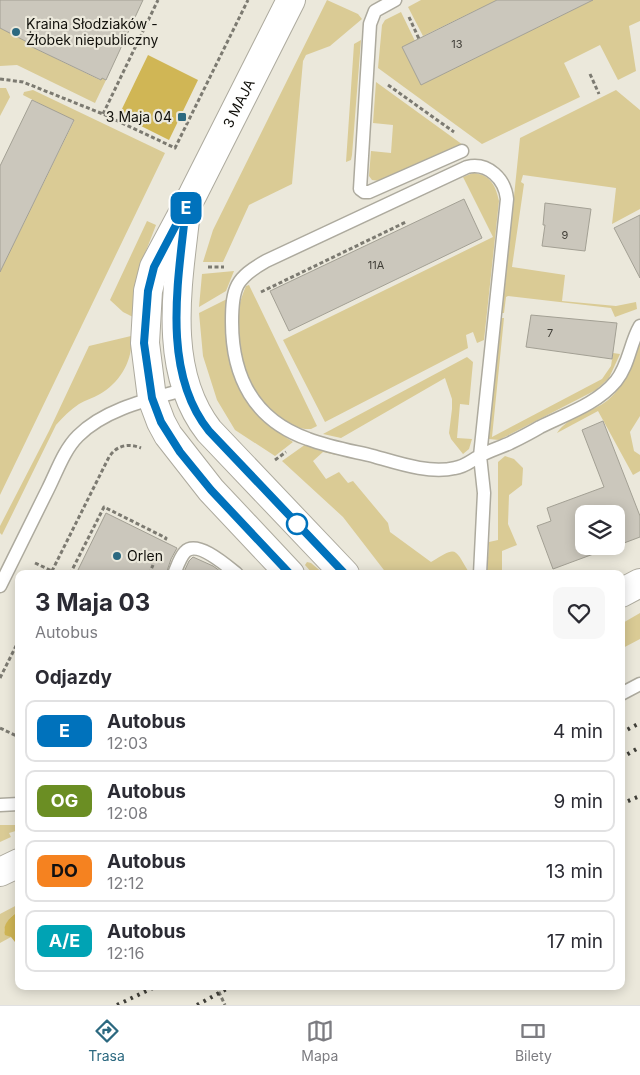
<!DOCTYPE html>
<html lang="pl">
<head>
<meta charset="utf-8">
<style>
  :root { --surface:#fff; --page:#f7f7f7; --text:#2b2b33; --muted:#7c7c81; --line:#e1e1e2; --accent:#2c6980 }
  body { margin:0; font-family:Inter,sans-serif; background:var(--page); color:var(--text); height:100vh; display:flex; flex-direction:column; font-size:19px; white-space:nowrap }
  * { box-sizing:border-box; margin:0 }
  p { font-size:16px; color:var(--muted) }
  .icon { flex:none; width:28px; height:28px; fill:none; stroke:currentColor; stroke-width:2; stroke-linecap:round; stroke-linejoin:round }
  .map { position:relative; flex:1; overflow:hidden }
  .sheet { position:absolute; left:15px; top:570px; width:610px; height:420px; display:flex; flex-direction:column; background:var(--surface); border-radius:10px; box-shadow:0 2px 12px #0003 }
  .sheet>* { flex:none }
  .badge { padding:0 10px; border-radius:8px; font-size:18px; line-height:32px }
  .buttons { position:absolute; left:575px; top:505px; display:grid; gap:10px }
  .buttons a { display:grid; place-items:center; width:50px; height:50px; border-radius:10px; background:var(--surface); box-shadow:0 2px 12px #0003; font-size:25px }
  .map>.badge { position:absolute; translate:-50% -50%; box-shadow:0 0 0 2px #fff }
  h2 { padding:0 20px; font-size:19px; line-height:45px }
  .round { display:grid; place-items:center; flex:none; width:52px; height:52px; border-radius:10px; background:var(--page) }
  .headline { display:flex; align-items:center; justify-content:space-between; height:85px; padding:0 20px }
  h1 { font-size:24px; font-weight:700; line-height:38px }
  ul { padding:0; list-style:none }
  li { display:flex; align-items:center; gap:15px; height:62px; margin:0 10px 8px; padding:0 10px; border:2px solid var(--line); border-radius:10px }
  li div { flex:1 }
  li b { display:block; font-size:19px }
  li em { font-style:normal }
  li .badge { min-width:55px; font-weight:700; text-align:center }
  .tabs { display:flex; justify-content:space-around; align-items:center; height:70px; border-top:1px solid var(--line); background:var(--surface); font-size:14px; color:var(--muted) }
  .tabs a { display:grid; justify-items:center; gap:2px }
  .tabs .on { color:var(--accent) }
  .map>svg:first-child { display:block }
  .green { fill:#dacb95 }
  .forest { fill:#d0b655 }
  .building { fill:#cbc7bc; stroke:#a3a094 }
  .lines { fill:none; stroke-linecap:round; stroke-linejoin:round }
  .service-casing { stroke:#adaa9e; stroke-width:15 }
  .tertiary-casing { stroke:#adaa9e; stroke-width:30 }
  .primary-casing { stroke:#adaa9e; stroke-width:30 }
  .path { stroke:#7c7a71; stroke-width:3; stroke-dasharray:4 2.5; stroke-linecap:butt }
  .service { stroke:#fff; stroke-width:12 }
  .tertiary { stroke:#fff; stroke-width:28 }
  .primary { stroke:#fff; stroke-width:28 }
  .rail { stroke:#403f38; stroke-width:4; stroke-dasharray:2.5 5; stroke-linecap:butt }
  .line-casing { stroke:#fff; stroke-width:11 }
  .line { stroke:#0072bc; stroke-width:8 }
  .poi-dot { fill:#2c6980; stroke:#ebe8db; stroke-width:2 }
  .stop-dot { fill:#fff; stroke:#0072bc; stroke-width:2.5 }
  .labels { text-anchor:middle; stroke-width:4.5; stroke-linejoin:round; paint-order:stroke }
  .number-label { font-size:11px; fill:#403e37 }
  .poi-label { font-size:14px; fill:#11100b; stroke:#ebe8db; text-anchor:start }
  .street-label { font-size:14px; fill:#11100b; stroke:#ebe8db }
</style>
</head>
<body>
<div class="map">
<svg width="640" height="1005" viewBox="0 0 640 1005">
  <rect width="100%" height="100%" fill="#ebe8db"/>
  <path class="green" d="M 327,0 L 358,14 L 362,19 L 330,46 L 306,55 L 303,61 L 292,184 L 249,205 L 223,262 L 203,262 L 213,230 Z
    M 421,0 L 497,0 L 423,36 L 408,7 Z
    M 593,0 L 640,0 L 640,21 L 629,26 L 636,71 L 618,80 L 600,45 L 564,63 L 580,97 L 482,144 L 378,68 L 382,25 L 385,20 L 401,12 L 415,41 L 402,47 L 421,85 Z
    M 0,28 L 31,44 L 30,46 L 100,80 L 102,78 L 106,80 L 95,103 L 17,65 L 0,66 Z
    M 361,40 L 352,155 L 351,160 L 346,162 L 354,44 Z
    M 376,82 L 463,145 L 380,181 L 372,180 L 369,176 L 371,151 L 391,153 L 393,125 L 373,123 Z
    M 0,88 L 6,88 L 10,97 L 0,116 Z
    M 33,90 L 165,153 L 0,495 L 0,272 L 74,121 L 23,95 L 24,92 Z
    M 616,90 L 640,110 L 640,209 L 612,224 L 616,188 L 523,175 L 521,182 L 524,184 L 512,267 L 565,275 L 562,301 L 616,306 L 636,302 L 637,309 L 615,317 L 611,308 L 508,296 L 506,297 L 504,313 L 502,313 L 520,138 Z
    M 473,173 C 490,174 496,186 499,201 L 484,340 L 477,343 L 473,332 L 466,335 L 468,348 L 325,422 L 283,340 L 493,237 L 463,177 Z
    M 147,221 L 156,225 L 141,264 L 133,317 L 123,312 L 110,300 Z
    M 234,271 L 226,291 L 199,307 L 202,274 Z
    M 249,285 L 317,426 L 311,429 C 258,430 231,351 239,308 C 240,301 243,293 246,286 Z
    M 227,299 C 226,340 227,382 256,413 C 266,425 280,433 293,442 L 275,456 L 235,430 L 217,400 L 203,356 L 199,313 Z
    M 501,318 L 504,318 L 492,437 L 602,379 L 611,366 L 613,353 L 620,354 L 609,378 L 596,390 L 499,440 L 489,439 L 488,435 Z
    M 131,336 C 134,359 120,383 100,394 C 93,398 86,400 79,404 C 70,410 63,417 56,425 L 2,535 L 0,533 L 0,526 L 49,431 L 89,346 Z
    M 640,344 L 640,416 L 630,432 L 634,451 L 640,455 L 640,471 L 633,475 L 598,411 L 557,433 C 569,415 592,413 608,400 C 626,385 631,363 640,344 Z
    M 467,357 L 473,362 L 469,405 L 460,404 L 457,438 L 472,439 L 469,449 L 463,454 L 451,439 L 449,433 L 452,409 L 452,399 L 445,378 L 341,438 L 323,434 Z
    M 306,444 L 338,453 L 336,455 L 323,452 L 313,461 L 326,479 L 339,472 L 348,483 L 353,481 L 388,523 L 390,532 L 431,562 C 458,545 454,548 470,574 L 387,574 L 343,517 L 282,461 Z
    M 505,456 L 514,459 L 523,468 L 522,485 L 509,495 L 508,524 L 517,545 L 502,551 L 502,574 L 487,574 L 489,542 L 498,540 L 498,462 Z
    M 307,562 L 311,563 L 324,574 L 313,574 L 305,565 Z
    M 640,613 L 640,639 L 621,649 L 621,624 Z
    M 0,825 L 19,825 L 19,830 L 9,833 L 11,837 L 0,842 Z
    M 19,904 L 19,911 C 11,916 6,921 4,931 L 11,937 L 0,943 L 0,914 Z"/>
  <path class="forest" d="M 148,55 L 198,80 L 169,140 L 119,115 Z
    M 19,911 L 19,947 L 11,937 L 5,935 C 2,924 10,917 19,911 Z"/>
  <path class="building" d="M 0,0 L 143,0 L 106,80 L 102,78 L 101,80 L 30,46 L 31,44 L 0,28 Z
    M 497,0 L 593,0 L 421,85 L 402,47 Z
    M 32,100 L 74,120 L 0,272 L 0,166 Z
    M 464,199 L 482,238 L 289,331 L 270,291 Z
    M 545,203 L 591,209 L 585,251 L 542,246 L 545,225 L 543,225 Z
    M 640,215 L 640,278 L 614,228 Z
    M 531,315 L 617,323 L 612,359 L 526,347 Z
    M 603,421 L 640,516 L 640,537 L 616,546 L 616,514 L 584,514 L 584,546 L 615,546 L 553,569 L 537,526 L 551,521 L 547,508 L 604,487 L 582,430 Z
    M 106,513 L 177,548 L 171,559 L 166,574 L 76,574 Z
    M 193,557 L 213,566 L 224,574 L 183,574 L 189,561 Z"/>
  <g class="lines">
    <g class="service-casing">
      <path id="service" d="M 395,0 L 375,11 L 370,24 L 360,189 L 364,192 L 369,192 L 462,151
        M 174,574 C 177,567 180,557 185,552 C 197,539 227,566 237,574
        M 480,574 L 484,493 L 480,456 L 507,199 C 505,179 488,162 467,167 L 266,261 C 236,278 232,287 232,322 C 232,377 254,420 308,439 C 329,447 352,451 373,456 C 398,463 429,474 455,468 C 464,467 471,461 478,457 C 488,451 499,448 510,443 C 520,438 530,433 540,427 C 566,414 597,404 616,381 C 629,365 630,343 640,326
        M 0,586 C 16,553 32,521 48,489 C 57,471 64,450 78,436 C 106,408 151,399 187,389
        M 621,694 L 640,684
        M 0,805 L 19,804"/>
    </g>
    <g class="tertiary-casing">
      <g id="tertiary">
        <path d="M 185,220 C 177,289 163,372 209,431 L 345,574"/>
        <path id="s1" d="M 290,574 L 211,490 L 168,435 L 161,422 L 152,398 L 145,343 L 148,291 L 154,267 L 193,194 L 291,0"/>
      </g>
    </g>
    <g class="primary-casing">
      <path id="primary" d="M 621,593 L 640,583
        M 0,872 L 19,863"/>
    </g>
    <path class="path" d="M 409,17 L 419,39
      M 590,74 L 599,94
      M 0,79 L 23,82 L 103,114 L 175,148 L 248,0
      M 388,85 L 454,132
      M 103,114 L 158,0
      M 208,267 L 224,267
      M 261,292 L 406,222
      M 275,460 L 286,452
      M 35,563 L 52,571 L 50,574
      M 58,574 L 52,571 L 109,457 C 117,445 128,443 141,448
      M 70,574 L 104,507 L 166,538 L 165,540
      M 149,574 L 153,565
      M 0,678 L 19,640
      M 0,728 L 19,737
      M 216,986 L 225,1005"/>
    <use href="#service" class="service"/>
    <use href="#tertiary" class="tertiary"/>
    <use href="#primary" class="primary"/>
    <path class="rail" d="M 621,733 L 640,723
      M 621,758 L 640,747
      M 621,804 L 640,796
      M 117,1005 L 157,986
      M 197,1005 L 232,986"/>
  </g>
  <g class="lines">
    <g class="line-casing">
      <path id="line" d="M 290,574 L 211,490 L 180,452 L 161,422 L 152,398 L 144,343 L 148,291 L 154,267 L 186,206 C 179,277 160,370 209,431 L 345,574"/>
    </g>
    <use href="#line" class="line"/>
  </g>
  <g class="poi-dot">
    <circle cx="16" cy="32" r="5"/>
    <rect x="177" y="112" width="10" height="10" rx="2.5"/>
    <circle cx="117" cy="556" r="5"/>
  </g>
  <circle class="stop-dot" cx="297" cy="524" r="10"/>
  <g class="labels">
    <g class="number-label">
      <text x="457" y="48">13</text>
      <text x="565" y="239">9</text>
      <text x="376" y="269">11A</text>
      <text x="550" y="337">7</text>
    </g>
    <g class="poi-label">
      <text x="26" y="29">Kraina Słodziaków -<tspan x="26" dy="16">Żłobek niepubliczny</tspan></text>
      <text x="172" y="122" text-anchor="end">3 Maja 04</text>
      <text x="127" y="561">Orlen</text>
    </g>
    <g class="street-label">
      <text dy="5" stroke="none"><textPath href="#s1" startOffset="542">3 MAJA</textPath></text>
    </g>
  </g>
</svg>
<div class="buttons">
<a><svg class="icon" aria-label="layers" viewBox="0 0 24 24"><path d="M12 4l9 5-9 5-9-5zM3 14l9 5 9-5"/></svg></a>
</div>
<b class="badge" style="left:186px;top:208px;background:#0072bc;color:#fff">E</b>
<section class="sheet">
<div class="headline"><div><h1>3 Maja 03</h1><p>Autobus</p></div><a class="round"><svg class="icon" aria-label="heart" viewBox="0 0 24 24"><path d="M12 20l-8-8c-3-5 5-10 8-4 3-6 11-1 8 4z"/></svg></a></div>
<h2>Odjazdy</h2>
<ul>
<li><span class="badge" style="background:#0072bc;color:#fff">E</span><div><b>Autobus</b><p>12:03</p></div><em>4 min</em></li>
<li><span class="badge" style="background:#6b8e23;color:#fff">OG</span><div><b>Autobus</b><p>12:08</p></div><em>9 min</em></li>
<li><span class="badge" style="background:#f58220;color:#111">DO</span><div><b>Autobus</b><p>12:12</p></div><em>13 min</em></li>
<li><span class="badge" style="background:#00a3b4;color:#fff">A/E</span><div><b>Autobus</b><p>12:16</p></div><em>17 min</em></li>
</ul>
</section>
</div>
<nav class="tabs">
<a class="on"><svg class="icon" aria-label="directions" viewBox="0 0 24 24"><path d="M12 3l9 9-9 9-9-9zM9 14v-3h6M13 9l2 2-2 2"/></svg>Trasa</a>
<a><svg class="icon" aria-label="map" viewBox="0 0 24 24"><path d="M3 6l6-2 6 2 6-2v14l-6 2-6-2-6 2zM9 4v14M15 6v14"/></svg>Mapa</a>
<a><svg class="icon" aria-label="tickets" viewBox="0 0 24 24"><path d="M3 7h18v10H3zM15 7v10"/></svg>Bilety</a>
</nav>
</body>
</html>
